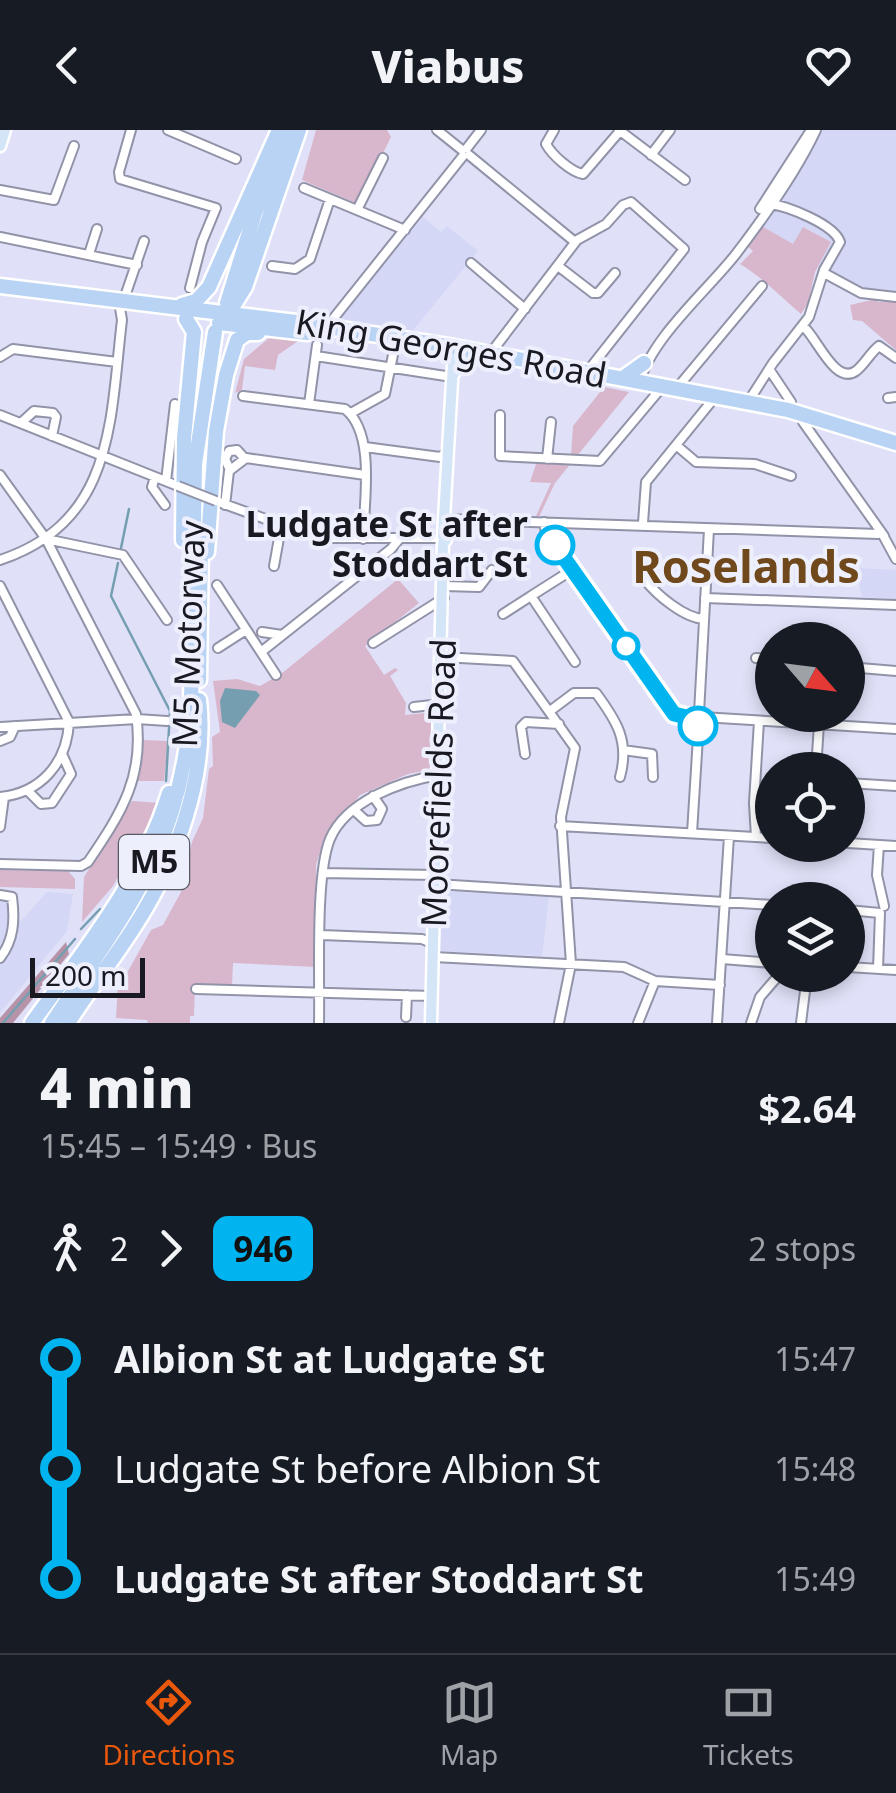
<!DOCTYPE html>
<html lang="en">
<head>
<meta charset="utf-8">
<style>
  :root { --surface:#171b24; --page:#20242c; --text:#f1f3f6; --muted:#9ea1a6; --line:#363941; --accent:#ea580c }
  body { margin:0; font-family:"Noto Sans",sans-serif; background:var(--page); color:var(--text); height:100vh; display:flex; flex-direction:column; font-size:38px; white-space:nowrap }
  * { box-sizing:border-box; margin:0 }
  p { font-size:32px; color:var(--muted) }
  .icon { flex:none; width:55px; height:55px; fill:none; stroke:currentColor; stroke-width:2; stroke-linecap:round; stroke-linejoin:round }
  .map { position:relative; height:893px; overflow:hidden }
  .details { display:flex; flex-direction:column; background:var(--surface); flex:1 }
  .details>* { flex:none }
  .badge { padding:0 20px; border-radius:15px; font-size:35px; line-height:65px }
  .needle { width:65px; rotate:118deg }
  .buttons { position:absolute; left:755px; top:492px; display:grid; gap:20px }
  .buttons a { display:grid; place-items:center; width:110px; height:110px; border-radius:50%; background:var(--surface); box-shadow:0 5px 15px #0003; font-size:50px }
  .scale { position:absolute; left:30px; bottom:25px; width:115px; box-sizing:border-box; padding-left:10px; border:5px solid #181921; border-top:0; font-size:28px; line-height:35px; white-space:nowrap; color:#181921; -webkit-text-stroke:8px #eeeffd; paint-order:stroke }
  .map>.badge { position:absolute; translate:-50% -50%; box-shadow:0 0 0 5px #fff }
  .legs { display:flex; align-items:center; gap:15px; height:110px; padding:0 40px; font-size:32px }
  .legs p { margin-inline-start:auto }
  .summary { display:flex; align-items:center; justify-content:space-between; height:170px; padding:0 40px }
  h1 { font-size:55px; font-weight:800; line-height:75px }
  ul { padding:0 40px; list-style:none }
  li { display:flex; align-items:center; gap:35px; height:110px; font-size:38px }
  li i { display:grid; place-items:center; width:15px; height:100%; margin:0 12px; background:currentColor }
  li i::after { content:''; width:25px; height:25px; margin:-12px; border:8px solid; border-radius:50%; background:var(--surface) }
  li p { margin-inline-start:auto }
  li:first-child i { background:linear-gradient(#0000 50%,currentColor 0) }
  li:last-child i { background:linear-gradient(currentColor 50%,#0000 0) }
  header { display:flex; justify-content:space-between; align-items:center; height:130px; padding:0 40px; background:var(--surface); font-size:45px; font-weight:800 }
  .dock { display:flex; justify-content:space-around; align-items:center; height:140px; border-top:2px solid var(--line); background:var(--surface); font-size:28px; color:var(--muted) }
  .dock a { display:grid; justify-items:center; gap:5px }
  .dock .on { color:var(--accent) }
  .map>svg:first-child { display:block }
  .built { fill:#d4d7f5 }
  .green { fill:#d8b6cc }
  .forest { fill:#b693a9 }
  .water { fill:#759fb0 }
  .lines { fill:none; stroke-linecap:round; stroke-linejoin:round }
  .stream { stroke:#759fb0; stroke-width:2.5 }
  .minor-casing { stroke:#9193a8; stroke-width:12 }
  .major-casing { stroke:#fff; stroke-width:15 }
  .highway-casing { stroke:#fff; stroke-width:19 }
  .minor { stroke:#fff; stroke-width:8 }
  .major { stroke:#d4e5f8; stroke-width:10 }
  .highway { stroke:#b8d3f4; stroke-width:14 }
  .minor-bridge-casing { stroke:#9193a8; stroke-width:12; stroke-linecap:butt }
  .minor-bridge { stroke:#fff; stroke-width:8 }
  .line-1-casing { stroke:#fff; stroke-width:22 }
  .line-1 { stroke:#00b5ef; stroke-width:15 }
  .stop-1-dot { fill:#fff; stroke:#00b5ef; stroke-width:5 }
  .labels { text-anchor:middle; stroke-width:8; stroke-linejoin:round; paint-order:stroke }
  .shield { fill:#eeeffd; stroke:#585963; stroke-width:2.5 }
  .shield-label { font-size:32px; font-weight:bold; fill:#181921 }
  .street-label { font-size:35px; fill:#181921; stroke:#eeeffd }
  .stop-label { font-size:35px; font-weight:bold; fill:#181921; stroke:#eeeffd; text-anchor:end }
  .district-label { font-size:45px; font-weight:bold; fill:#6f481b; stroke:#eeeffd }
</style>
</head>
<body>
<header><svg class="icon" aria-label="back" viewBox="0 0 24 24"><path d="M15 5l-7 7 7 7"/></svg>Viabus<svg class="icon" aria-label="heart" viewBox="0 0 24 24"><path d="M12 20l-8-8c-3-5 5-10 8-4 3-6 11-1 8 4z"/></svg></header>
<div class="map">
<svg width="896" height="893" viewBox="0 0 896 893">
  <rect width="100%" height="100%" fill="#e0e1f8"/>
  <path class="built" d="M 820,0 L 896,0 L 896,162 L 862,160 L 817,137 L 831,112 L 804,97 L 793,114 L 760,95 Z
    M 423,87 L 441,102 L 447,96 L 478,121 L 410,204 L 381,200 L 380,196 L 370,195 L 369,198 L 337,192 Z
    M 855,438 L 896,440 L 896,469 L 862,467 Z
    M 442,761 L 549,767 L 542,826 L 440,821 Z
    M 47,762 L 73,764 L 67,801 L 0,883 L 0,768 L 6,768 L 9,788 L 21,791 Z"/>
  <path class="green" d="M 316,0 L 387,0 L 391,7 L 358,74 L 302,50 Z
    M 760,95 L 793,114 L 803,97 L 831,112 L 815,142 L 808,173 L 801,184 C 780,166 763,148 740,134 L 753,121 L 747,116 Z
    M 876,169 L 878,172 L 896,170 L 896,220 L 862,191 L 853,190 L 850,175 Z
    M 269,208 L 301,209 L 278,225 L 275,240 L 245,236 L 242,260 L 235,263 L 244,229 Z
    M 604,257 L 629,262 L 577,326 L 571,326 L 573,296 Z
    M 537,331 L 572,332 L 555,353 L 539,387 L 536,386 L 551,353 L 530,352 Z
    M 398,449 L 419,473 L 365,516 L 384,545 L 395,538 L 398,540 L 390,546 L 406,573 L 405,585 L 434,582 L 433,639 L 408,644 L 360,665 L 323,712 L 316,735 L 315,837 L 233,833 L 232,855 L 195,855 L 194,886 L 190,886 L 190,893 L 148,893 L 147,890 L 116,888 L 118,852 L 127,843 L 151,800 L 163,795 L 181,762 L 192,712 L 203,688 L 209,639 L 213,636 L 212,607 L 220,602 L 213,551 L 237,549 L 260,556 L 281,544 Z
    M 142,610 L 168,611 L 164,651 L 138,651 Z
    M 132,671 L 160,673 L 113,756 L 82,792 L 84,747 Z
    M 0,740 L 68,741 L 75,749 L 75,759 L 0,757 Z"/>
  <path class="forest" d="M 66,812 L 69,824 L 13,893 L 0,893 L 0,888 Z"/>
  <path class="water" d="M 225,558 L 256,561 L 260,565 L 235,598 L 222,592 L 220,571 Z"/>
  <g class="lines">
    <path class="stream" d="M 121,418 L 129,379
      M 118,433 L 111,466 L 170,581 L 166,651
      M 122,748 L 141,714
      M 81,799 L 100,779
      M 3,893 L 75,809"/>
    <g class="minor-casing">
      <path id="minor" d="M 131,0 L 119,42 L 120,49 L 216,78 L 202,112 L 190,158
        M 168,0 L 236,29
        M 437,0 L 462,20
        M 554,0 L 546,14 C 552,25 571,42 583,44 L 620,1
        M 619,0 L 685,50
        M 467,18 L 481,0
        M 469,25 L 575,112
        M 651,25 L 670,0
        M 304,58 L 405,100
        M 0,60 L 54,70 L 74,16
        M 760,79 L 811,0
        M 357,80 L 383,28
        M 0,107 L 137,135
        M 89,124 L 97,99
        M 471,133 L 525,179
        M 272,136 L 295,139 L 310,129 L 330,69
        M 558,136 L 593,163 L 598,163 L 615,143
        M 824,143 L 861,163 L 896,167
        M 123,172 L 144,111
        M 803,196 C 816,206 835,256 856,241 C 865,234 870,223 879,216 L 896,228
        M 328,205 L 333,189 L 463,26
        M 490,224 L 577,110 L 606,94 L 623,75 L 631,72 L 684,119 L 587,242
        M 316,226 L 452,247
        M 0,227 L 13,219 L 117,232
        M 769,239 L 791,272
        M 639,254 C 651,208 707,161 736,124 C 765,86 796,43 816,0
        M 677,258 L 762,156
        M 243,266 L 345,279 C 376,303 364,373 363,409
        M 888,268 L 896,267
        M 748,272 L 773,233 L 809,187 L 824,140 L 840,112 C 834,94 787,76 770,74
        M 309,274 L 317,215
        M 351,283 L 385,264 L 395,215
        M 0,285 L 178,356
        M 500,285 L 500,326 L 600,331 L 658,262
        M 803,292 L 884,406
        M 21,293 L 34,281 L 53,283 L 56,287 L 52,306
        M 676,315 L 696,332 L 755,334 L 791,346
        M 365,317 L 440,327 L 448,322
        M 547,329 L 551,292
        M 230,340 L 225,329 L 229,321 L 237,320 L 245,329
        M 0,345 L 46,409 L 136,584 C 145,646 122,682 88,732 L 81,736 L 0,734
        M 155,347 L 152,357 L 165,375
        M 166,351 L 175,274
        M 216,371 L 318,408 L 440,408
        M 225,375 L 229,341 L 246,328 L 365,345
        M 446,389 L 878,404
        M 544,392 L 546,404 L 672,580 L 678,585 L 694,587
        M 643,393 L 646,352 L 711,272
        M 884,407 L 896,429
        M 46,409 L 123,425 L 167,490
        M 0,430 C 115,392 110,290 122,190 L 120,178
        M 274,436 L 281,397
        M 572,440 L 531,466 L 575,532
        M 645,450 C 657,465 684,488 704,489
        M 217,455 L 276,545
        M 0,456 L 69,592 C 67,633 41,663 0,667
        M 444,456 L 479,457 L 492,440
        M 705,468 L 896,475
        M 503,484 L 531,466
        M 262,502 L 282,505
        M 373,513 L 444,468
        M 218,518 L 246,500
        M 261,522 L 391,419 L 400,408
        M 442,527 L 513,531 L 575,618 L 561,687 L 571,834 L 559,893
        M 756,528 L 772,529
        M 848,537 L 896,541
        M 414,577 L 441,574
        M 550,581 L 574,563 L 596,563 C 616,590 630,611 620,647
        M 699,583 L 709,399
        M 702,587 L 896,599
        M 0,597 L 137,589 L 167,591
        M 0,611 L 10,607 L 15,596
        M 623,620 L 652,624 L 653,647
        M 525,624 L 521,597 L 526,592 L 559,594
        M 816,640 L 819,594
        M 848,653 L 896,656
        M 28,661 L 41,674 L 52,673 L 71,644 L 63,626
        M 354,680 L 366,691 L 377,690 L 382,679 L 373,666
        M 560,696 L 772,708
        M 0,697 L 4,667
        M 692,703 L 699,591
        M 756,707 L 754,673 L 759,591
        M 848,713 L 896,716
        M 879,715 L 877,745 L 884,776
        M 323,743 L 436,745
        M 436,754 L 772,775
        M 0,765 L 12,767 C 15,790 14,810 0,828
        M 848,780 L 880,783
        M 322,805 L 422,809 L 434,814
        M 434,827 L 624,837 L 655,851 L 720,855
        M 722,829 L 772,833
        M 848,837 L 896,840
        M 878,839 L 880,783
        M 196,859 L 432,866
        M 406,887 L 407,865
        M 319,893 C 320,849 315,745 330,709 C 346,671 401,651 439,645
        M 638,893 L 655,851
        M 717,893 L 729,706
        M 751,893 L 760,867 L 779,845
        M 801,893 L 807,845"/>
    </g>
    <g class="major-casing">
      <path id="major" d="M 0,16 L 5,0
        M 453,245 L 461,233 L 473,229
        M 431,893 L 443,413 L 446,410 L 443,406 L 454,217"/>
    </g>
    <g class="highway-casing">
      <path id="highway" d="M 0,156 L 296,192 L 454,217 L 788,280 L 896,313
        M 227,173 L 255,83 L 290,1
        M 182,175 L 196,171 L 209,157 L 279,0
        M 221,186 L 235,173 L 245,157 L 299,0
        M 219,193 L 307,203
        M 623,248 L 644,233
        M 183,410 L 184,308 L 194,202 L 186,189
        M 207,422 L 216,301 L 226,245 L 237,210 L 247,203 L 258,203
        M 199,550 L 201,411
        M 32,893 C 85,819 142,750 169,663
        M 52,893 C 126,781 181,718 191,577 L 195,334 L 215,202
        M 68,893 C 89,860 113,830 134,797 C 175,734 208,646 199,570"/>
    </g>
    <use href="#minor" class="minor"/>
    <use href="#major" class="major"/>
    <use href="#highway" class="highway"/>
    <g class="minor-bridge-casing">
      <path id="minor-bridge" d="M 178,356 L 216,371"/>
    </g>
    <use href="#minor-bridge" class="minor-bridge"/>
  </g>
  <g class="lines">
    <g class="line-1-casing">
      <path id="line-1" d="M 555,415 L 674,584 L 699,590 L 698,596"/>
    </g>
    <use href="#line-1" class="line-1"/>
  </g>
  <g class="stop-1-dot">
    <circle cx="555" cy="415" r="18"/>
    <circle cx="626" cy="516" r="12"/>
    <circle cx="698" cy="596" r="18"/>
  </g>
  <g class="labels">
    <rect class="shield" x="119" y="705" width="70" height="54" rx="8"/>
    <g class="shield-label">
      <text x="154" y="743">M5</text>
    </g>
    <g class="street-label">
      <text transform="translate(451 219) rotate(10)" y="12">King Georges Road</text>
      <text transform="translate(189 504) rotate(-88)" y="12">M5 Motorway</text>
      <text transform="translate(439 653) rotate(-88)" y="12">Moorefields Road</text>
    </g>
    <g class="stop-label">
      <text x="528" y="407">Ludgate St after<tspan x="528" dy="40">Stoddart St</tspan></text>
    </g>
    <g class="district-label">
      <text x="746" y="453">Roselands</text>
    </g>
  </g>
</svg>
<div class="buttons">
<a><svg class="needle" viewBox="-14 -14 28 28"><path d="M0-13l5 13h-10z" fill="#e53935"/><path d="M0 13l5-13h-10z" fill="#9ea1a6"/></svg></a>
<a><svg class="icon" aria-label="locate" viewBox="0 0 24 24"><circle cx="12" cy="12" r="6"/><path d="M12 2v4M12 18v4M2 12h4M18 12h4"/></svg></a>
<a><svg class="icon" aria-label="layers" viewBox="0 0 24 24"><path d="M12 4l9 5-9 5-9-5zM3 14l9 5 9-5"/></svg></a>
</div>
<div class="scale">200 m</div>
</div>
<section class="details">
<div class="summary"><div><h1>4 min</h1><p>15:45 – 15:49 · Bus</p></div><b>$2.64</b></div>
<div class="legs"><svg class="icon" aria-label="walk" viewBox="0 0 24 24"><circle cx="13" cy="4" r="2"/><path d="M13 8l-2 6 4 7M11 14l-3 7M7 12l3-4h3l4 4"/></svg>2<svg class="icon" aria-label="forward" viewBox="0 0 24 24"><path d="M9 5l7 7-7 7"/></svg><b class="badge" style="background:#00b5ef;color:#111">946</b><p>2 stops</p></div>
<ul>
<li><i style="color:#00b5ef"></i><b>Albion St at Ludgate St</b><p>15:47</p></li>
<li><i style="color:#00b5ef"></i><span>Ludgate St before Albion St</span><p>15:48</p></li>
<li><i style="color:#00b5ef"></i><b>Ludgate St after Stoddart St</b><p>15:49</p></li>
</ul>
</section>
<nav class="dock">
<a class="on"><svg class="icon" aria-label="directions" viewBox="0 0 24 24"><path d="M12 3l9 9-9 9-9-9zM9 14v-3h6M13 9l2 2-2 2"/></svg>Directions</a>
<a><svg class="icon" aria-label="map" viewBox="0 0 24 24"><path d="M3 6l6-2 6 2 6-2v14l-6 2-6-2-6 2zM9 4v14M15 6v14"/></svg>Map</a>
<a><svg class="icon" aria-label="tickets" viewBox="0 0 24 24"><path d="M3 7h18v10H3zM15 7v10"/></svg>Tickets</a>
</nav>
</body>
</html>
